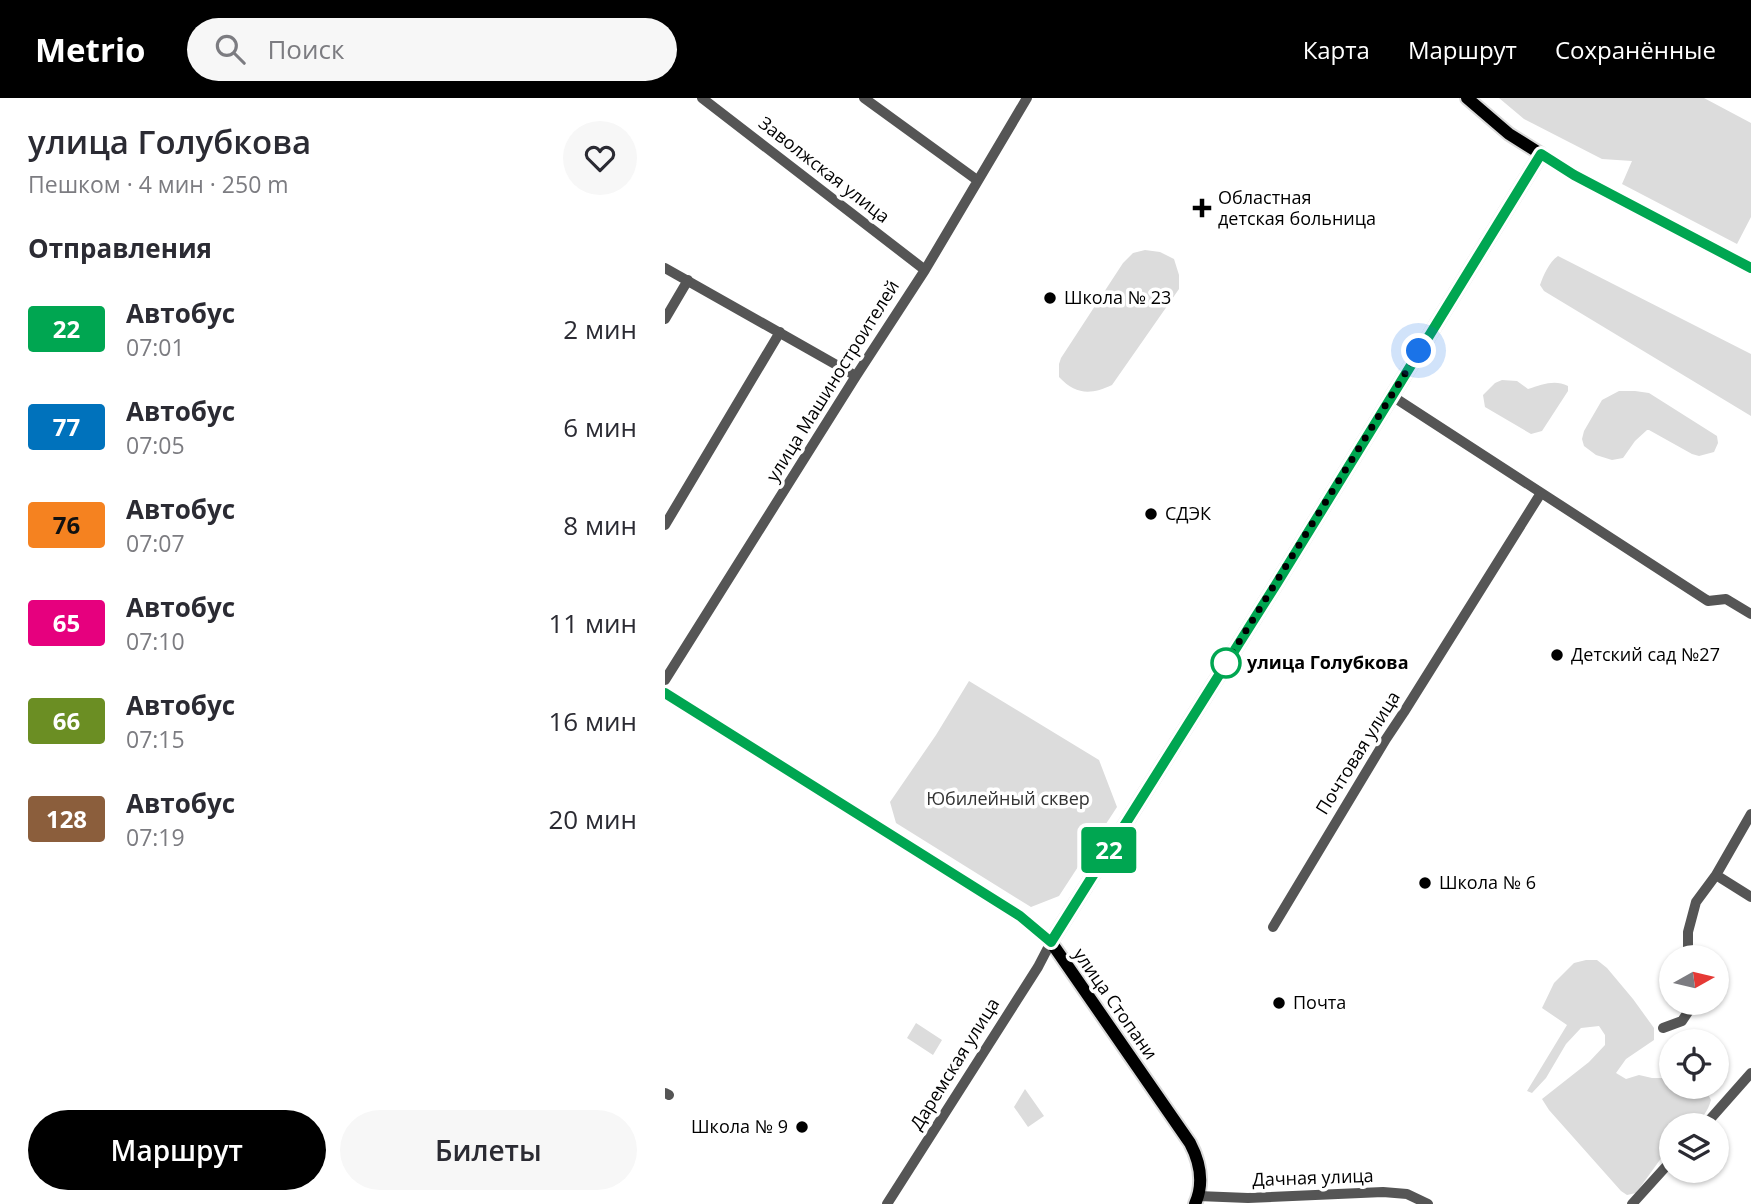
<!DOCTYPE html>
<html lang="ru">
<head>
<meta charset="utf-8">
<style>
  :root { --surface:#fff; --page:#f7f7f7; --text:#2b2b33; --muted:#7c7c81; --accent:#000 }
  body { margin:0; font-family:"Open Sans",sans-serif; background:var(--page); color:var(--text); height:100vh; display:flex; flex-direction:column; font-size:26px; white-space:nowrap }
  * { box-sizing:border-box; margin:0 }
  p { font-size:23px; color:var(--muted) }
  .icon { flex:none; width:38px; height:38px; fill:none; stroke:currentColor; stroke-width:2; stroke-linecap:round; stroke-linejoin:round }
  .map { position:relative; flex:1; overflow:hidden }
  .sheet { display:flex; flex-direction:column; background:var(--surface); width:665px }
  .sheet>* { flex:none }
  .badge { padding:0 14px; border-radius:5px; font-size:24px; line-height:46px }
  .needle { width:46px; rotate:82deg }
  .fabs { position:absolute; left:994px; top:847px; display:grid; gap:14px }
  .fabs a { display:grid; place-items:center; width:70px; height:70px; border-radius:50%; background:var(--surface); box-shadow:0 2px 5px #0004; font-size:35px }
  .you { position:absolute; width:35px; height:35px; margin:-18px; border:5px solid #fff; border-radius:50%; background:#1a73e8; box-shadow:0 0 0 10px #1a73e833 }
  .map>.badge { position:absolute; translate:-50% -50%; box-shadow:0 0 0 4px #fff }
  h2 { padding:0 28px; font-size:26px; line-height:63px }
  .round { display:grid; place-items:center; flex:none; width:74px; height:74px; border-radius:37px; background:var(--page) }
  .summary { display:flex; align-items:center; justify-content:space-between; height:119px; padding:0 28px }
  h1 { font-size:33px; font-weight:600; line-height:52px }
  .button { display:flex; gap:14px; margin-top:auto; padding:14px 28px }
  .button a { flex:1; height:80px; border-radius:42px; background:var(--accent); color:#fff; font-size:28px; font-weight:600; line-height:80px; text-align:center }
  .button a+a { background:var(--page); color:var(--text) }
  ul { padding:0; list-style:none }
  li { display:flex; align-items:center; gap:21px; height:98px; padding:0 28px }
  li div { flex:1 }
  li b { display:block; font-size:26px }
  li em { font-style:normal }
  li .badge { min-width:77px; font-weight:700; text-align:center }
  header { display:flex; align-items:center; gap:42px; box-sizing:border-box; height:98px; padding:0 35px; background:var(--accent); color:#fff }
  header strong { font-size:33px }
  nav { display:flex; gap:38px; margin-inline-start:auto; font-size:24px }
  .search { width:490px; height:63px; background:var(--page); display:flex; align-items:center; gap:18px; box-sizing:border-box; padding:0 24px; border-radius:38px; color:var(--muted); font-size:26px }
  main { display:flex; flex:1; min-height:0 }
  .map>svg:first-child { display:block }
  .green { fill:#dcdcdc }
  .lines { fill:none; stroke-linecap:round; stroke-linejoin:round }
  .major-casing { stroke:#dbdbdb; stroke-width:16 }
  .minor { stroke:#555; stroke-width:10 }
  .major { stroke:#000; stroke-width:12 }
  .line-casing { stroke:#fff; stroke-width:16 }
  .line { stroke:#00a651; stroke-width:10 }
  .walk { stroke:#000; stroke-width:7; stroke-dasharray:0 12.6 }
  .poi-dot { fill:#000; stroke:#fff; stroke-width:2.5 }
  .stop-dot { fill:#fff; stroke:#00a651; stroke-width:3.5 }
  .labels { text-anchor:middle; stroke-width:7; stroke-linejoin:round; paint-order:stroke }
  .street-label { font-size:18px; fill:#000; stroke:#fff }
  .poi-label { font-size:18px; fill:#000; stroke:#fff; text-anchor:start }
  .stop-label { font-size:18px; font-weight:bold; fill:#000; stroke:#fff; text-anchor:start }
  .park-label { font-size:18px; fill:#333; stroke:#fff }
</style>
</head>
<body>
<header>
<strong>Metrio</strong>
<div class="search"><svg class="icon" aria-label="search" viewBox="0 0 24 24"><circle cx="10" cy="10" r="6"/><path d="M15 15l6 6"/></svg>Поиск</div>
<nav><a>Карта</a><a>Маршрут</a><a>Сохранённые</a></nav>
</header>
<main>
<section class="sheet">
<div class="summary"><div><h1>улица Голубкова</h1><p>Пешком · 4 мин · 250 m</p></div><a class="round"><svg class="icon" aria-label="heart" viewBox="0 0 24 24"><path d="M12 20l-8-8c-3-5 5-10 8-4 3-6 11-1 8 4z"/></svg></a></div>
<h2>Отправления</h2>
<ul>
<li><span class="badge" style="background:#00a651;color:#fff">22</span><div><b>Автобус</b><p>07:01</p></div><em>2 мин</em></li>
<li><span class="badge" style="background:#0072bc;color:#fff">77</span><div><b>Автобус</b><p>07:05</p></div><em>6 мин</em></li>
<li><span class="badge" style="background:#f58220;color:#111">76</span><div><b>Автобус</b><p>07:07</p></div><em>8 мин</em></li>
<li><span class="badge" style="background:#e6007e;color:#fff">65</span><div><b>Автобус</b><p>07:10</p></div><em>11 мин</em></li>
<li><span class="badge" style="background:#6b8e23;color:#fff">66</span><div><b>Автобус</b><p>07:15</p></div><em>16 мин</em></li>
<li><span class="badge" style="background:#8b5e3c;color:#fff">128</span><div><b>Автобус</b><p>07:19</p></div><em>20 мин</em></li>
</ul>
<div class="button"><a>Маршрут</a><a>Билеты</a></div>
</section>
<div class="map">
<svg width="1086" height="1106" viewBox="0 0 1086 1106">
  <rect width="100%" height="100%" fill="#fff"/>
  <path class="green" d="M 834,0 L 1039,0 L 1086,25 L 1086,119 L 1072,146 L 957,86 L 967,63 L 937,61 L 859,21 Z
    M 480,152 L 495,154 L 509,161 L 514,177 L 514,191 L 447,287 C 426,297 411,297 394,279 L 394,266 L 396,260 L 458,165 L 468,155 Z
    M 893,158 L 1086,256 L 1086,318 L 879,193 L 875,187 C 878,178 884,164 893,158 Z
    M 837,282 L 852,283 L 863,291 C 877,287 889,281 903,288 L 903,293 L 877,333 L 866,336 L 820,309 L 818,297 L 830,285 Z
    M 954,293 L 970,293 L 984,295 L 1052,338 L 1053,345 L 1049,354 L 1034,358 L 1027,356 L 984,332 L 982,332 L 970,343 L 958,360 L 947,362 L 931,357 L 919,348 L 917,341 L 919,333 L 937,302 Z
    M 304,583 L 434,662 L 452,709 L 394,798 L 366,809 L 231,725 L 225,704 L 271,637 Z
    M 921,862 L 932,862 L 942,870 L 968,901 L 989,930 L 989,942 L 961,961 L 951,975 L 961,981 L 974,977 L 987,980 L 1006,980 L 1006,989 L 1039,989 L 1046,1002 C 1043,1013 1037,1021 1028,1027 L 1006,1027 L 1006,1043 L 997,1047 L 997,1059 L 971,1095 L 962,1097 L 956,1093 L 884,1012 L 877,1001 L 924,964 L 940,947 L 940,937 L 934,928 L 916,930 L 901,946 L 881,980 L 867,995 L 862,993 L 902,927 L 877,910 L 889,885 L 909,865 Z
    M 251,925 L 277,942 L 268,957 L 242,940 Z
    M 360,991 L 379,1018 L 363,1029 L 349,1009 Z"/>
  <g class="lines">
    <g class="major-casing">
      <path id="major" d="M 530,1106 C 539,1086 535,1064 525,1045 L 386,844 L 612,485 L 876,56 L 844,36 L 802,0"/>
    </g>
    <path class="minor" d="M 37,0 L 260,172
      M 199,0 L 312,82
      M 876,56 L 909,77 L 1086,170
      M 0,170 L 191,278
      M 0,221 L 23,182
      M 727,298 L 1043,503 L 1061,501 L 1086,516
      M 0,427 L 115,234
      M 0,582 L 191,278 L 260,172 L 362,0
      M 0,595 L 355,818 L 366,827 L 386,844 L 373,869 L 222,1106
      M 1051,777 L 1086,799
      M 608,829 L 721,641 L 739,614 L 876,395
      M 1026,859 L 1023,852 L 1023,834 L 1031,804 L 1051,777 L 1086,716
      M 998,930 L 1017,923 L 1029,905
      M 0,995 L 4,997
      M 1040,1027 L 1086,975
      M 533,1098 L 583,1100 L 718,1094 L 742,1096 L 763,1106
      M 967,1106 L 1006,1063"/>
    <use href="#major" class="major"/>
  </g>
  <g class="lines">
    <g class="line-casing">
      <path id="line" d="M 0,595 L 355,818 L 386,844 L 612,485 L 876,56 L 909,77 L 1086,170"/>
    </g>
    <use href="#line" class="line"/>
    <path class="walk" d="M 561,565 L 754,253"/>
  </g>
  <g class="poi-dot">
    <path d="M533.5 99.5h7v7h7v7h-7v7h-7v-7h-7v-7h7z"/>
    <circle cx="385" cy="200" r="7"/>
    <circle cx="486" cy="416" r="7"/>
    <circle cx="892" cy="557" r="7"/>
    <circle cx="760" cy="785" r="7"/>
    <circle cx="614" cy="905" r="7"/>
    <circle cx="137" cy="1029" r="7"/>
  </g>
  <circle class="stop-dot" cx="561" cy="565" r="14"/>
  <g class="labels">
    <g class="street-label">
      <text transform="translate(159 72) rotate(38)" y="6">Заволжская улица</text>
      <text transform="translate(168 283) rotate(-58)" y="6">улица Машиностроителей</text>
      <text transform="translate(693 655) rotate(-58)" y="6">Почтовая улица</text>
      <text transform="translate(450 906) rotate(55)" y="6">улица Стопани</text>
      <text transform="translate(290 966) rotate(-58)" y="6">Даремская улица</text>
      <text transform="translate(648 1080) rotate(-2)" y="6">Дачная улица</text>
    </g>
    <g class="poi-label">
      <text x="553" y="106">Областная<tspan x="553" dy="21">детская больница</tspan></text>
      <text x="399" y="206">Школа № 23</text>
      <text x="500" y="422">СДЭК</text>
      <text x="906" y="563">Детский сад №27</text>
      <text x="774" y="791">Школа № 6</text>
      <text x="628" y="911">Почта</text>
      <text x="123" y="1035" text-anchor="end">Школа № 9</text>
    </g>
    <g class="stop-label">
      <text x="582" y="571">улица Голубкова</text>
    </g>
    <g class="park-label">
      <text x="343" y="707">Юбилейный сквер</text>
    </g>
  </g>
</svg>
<div class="fabs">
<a><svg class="needle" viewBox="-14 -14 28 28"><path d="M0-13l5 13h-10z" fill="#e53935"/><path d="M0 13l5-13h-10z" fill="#7c7c81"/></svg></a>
<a><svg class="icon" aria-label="locate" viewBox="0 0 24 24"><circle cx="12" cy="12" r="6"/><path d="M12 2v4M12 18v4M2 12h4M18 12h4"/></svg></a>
<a><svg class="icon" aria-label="layers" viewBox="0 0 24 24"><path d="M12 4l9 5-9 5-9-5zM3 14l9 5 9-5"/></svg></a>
</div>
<div class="you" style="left:754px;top:253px"></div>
<b class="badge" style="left:444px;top:752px;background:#00a651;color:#fff">22</b>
</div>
</main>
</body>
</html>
